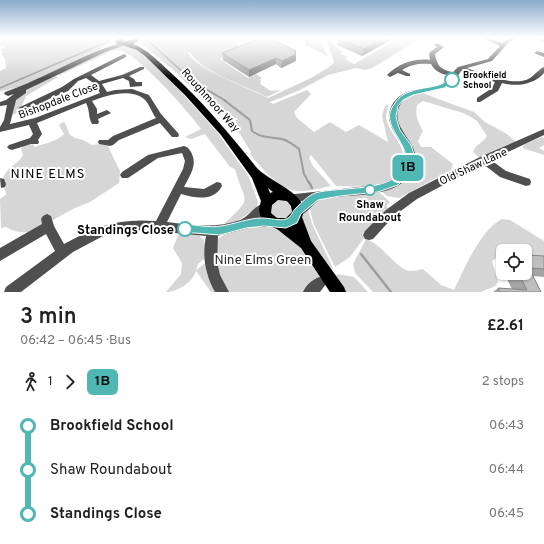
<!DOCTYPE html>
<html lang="en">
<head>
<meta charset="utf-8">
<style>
  :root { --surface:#fff; --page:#f2f2f2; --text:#222; --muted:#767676 }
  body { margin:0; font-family:Overpass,sans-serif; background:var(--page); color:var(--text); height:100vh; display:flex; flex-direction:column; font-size:15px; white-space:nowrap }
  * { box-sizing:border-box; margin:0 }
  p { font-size:13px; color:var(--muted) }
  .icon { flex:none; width:22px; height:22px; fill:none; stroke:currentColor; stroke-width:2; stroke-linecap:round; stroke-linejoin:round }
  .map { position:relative; height:292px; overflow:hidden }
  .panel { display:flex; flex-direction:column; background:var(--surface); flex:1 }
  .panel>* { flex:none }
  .badge { padding:0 8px; border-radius:6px; font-size:14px; line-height:26px }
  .fabs { position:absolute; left:496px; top:244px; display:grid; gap:8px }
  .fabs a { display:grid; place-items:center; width:36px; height:36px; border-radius:6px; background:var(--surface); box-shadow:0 1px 3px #0004; font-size:20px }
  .map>.badge { position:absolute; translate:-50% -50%; box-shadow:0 0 0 2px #fff }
  .legs { display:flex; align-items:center; gap:6px; height:44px; padding:0 20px; font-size:13px }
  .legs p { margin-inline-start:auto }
  .headline { display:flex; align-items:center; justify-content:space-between; height:68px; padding:0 20px }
  h1 { font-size:22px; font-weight:600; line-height:30px }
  ul { padding:0 20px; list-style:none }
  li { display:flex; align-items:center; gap:14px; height:44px; font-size:15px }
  li i { display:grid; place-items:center; width:6px; height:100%; margin:0 5px; background:currentColor }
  li i::after { content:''; width:10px; height:10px; margin:-5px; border:3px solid; border-radius:50%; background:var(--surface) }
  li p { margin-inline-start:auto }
  li:first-child i { background:linear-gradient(#0000 50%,currentColor 0) }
  li:last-child i { background:linear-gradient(currentColor 50%,#0000 0) }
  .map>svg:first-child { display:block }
  .green { fill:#d6d6d6 }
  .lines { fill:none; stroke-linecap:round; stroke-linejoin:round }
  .stream-far2 { stroke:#9d9d9d; stroke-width:1.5 }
  .stream-far1 { stroke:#9d9d9d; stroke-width:2 }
  .stream { stroke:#9d9d9d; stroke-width:2.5 }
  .major-casing { stroke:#dbdbdb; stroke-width:1 }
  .minor { fill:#4f4f4f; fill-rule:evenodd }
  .major { fill:#000; fill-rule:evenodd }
  .wall { fill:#a4a4a4 }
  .shaded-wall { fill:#868686 }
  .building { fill:#bfbfbf; stroke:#868686 }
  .line-1 { fill:#50b7b3; stroke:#fff }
  .stop-1-dot { fill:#fff; stroke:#50b7b3; stroke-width:2 }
  .labels { text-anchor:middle; stroke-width:4; stroke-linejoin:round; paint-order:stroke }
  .far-stop-label { font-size:9px; font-weight:bold; fill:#000; stroke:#fff; text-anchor:start }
  .street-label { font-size:11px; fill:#000; stroke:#fff }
  .stop-label { font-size:11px; font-weight:bold; fill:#000; stroke:#fff }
  .quarter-label { font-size:13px; letter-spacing:1px; fill:#000; stroke:#fff }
  .near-stop-label { font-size:13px; font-weight:bold; fill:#000; stroke:#fff; text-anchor:end }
  .near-park-label { font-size:13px; fill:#2d2d2d; stroke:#fff }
</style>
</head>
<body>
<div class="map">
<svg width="544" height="292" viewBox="0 0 544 292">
  <rect width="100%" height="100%" fill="#fff"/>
  <path class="green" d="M 8,38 L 114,38 L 106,45 L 97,51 C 70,64 29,88 0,91 L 0,71 L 6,68 L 5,59 L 1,54 L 3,53 L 1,49 L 7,47 L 0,45 L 0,43 Z
    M 150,38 L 252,38 L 245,41 L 251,44 L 248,46 L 243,42 L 237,44 L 244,49 L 220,59 L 248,78 L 256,74 L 262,78 L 260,79 L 261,82 L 260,84 L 271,91 L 281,90 L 267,97 C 245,85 202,73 190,52 L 218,41 L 188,53 C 201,72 245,86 268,98 L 311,78 L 332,65 L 334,62 L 329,47 L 323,38 L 329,38 L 333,45 L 343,52 L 340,54 L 348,57 L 345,59 L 354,64 L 399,38 L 422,38 L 372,68 L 365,70 L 356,68 L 328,75 L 298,91 L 270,102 L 273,104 L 307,90 L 311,94 L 294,112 L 297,118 L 314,132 L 330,122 L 346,132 L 359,125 L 388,142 L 382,116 L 385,106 L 388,105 C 388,109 386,113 386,117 C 388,131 400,140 403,153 C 404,158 403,163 401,168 C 389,191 357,186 336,186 L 311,155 L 309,158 L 313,166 L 331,186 C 321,188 308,192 297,191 C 278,189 261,167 250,154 L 251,152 L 234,124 L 235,121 L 238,119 L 237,118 L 232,119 L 228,117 L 203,100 L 177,73 L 144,46 L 142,42 L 144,40 Z
    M 305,38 L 318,38 L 328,56 L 308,46 L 305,46 Z
    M 121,46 L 136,49 L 164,73 L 217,132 L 249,177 L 258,202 L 257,208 L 231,225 L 226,227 L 225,223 C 255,195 244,204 235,169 L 230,167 L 205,134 L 191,139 L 185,137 L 201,129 C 187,110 144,61 124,52 C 120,50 116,50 112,51 L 60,75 L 58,74 L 104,52 Z
    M 55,76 L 58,77 L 26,96 L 20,110 L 13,115 C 13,112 12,109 13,106 C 15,92 44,81 55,76 Z
    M 422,93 L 474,112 L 485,122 L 507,134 L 516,142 L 480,158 L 473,152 C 476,144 483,143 487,136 L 477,121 L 471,117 L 463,113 L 423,101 L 417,105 C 415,116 418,122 423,131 L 418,141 L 421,147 L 431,147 L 453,164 L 451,170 L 399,198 L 387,196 L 382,192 L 383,190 L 410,173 L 396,113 C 399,101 410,95 422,93 Z
    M 63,122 L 65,123 L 70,135 L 75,138 L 83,140 L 92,145 L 100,144 L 108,146 L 120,171 L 119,183 L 90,202 L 75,208 L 31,232 C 22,233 14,232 6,227 L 1,228 L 0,199 L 6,195 C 6,190 3,187 3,183 C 2,169 18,165 23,155 L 21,149 L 23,146 L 33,144 L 35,147 C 45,143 57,142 64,134 L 59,125 Z
    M 542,137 L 544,138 L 544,145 L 539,148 L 544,151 L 544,155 L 522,148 L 525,144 Z
    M 365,192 L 371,194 L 380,193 L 390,202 L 387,205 L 388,209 L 374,225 L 362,234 L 365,237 L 350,257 L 335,267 L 314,225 L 309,206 L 321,198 Z
    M 276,200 L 285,200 L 291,205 L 292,212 L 285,219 L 278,219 L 270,214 L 270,207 Z
    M 307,207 L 313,226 L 333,268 L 329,270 L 301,226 L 302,212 Z
    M 502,219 L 510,220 L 544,241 L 544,259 L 525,256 L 525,251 L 503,251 L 503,256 L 496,258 L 492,261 L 498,282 C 495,289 487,288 481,292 L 373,292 L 355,273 L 353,264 L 366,239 C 383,245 397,270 410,271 C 414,271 419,270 423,269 L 441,285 L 454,290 C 465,268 480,230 502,219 Z
    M 261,226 L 275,227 L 302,248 L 323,276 L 304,292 L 227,292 L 218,277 L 214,243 C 224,230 246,229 261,226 Z
    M 182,232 L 200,236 L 204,240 L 205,258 L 198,264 L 196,270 L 205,263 L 207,274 L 216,292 L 211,292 L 196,271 C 193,282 178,292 166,292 L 181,274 L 182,263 L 173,248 L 178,235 Z
    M 338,274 L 354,277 L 368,292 L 345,292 L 334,277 Z"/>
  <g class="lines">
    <path class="stream-far2" d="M 146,39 L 194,82 L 226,101
      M 0,88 L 109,41 L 101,38"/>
    <path class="stream-far1" d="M 224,100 L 250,120 L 252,131 C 264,140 274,136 285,140 C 290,142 295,146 299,149 L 304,174 L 309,183"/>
    <path class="stream" d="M 309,182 L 312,188
      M 361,254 L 391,292"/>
    <g class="major-casing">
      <path id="major" d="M 119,38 L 126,38 L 122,42 L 132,40 L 133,38 L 139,38 L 138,41 L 133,44 C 148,50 158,61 170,72 C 202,101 229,133 256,167 C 267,181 313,195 302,217 L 311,241 L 344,287 L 346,292 L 330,292 L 301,248 L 277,229 L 265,224 L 260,215 L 259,209 L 261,201 L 252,178 L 221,135 L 185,95 L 145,56 L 137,50 L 116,43 L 115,42 ZM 268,188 L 273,192 L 270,193 ZM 278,200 L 287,201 L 291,206 L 292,212 L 286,218 L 277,218 L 271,213 L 272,205 Z"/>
    </g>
    <path class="minor" d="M 483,38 L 490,38 L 502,43 L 509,38 L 517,38 L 510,41 L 492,61 L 467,68 C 483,74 509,85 526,80 C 534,77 537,70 544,67 L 544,73 C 533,85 517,87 502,83 L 498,91 L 480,102 L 477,102 L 477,98 L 492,88 L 495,82 L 461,71 L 454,82 L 450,86 C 434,92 409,89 400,105 C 388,128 421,142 415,164 C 406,197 362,194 336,197 C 332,198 325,197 321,199 C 312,203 305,219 294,215 L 293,212 L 294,209 L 303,201 L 290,202 L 286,201 L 285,198 L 286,195 L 377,185 C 386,182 394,179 400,172 C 420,150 382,132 390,110 C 402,79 436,97 451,76 C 442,74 435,72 431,64 C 420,63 412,64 402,70 L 410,74 L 410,76 L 406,76 L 398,73 L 390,77 L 387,75 C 398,64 414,58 430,60 L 429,53 L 437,47 L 434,45 L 437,43 L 444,47 L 435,54 C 437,66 441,70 453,72 L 458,67 L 488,59 L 500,46 Z
      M 534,38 L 544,38 L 544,41 L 535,39 Z
      M 124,42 L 126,43 L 126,45 L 105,52 L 26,90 L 26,93 L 16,100 L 10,124 L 35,118 L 100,93 L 95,84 L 86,78 L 78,81 L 68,91 L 49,99 L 36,107 L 22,110 L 18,108 L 62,87 L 74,79 L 124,54 L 126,55 L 126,57 L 91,75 L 99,81 L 122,75 L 140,67 L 144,67 L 144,69 L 129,76 L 134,79 L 136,82 L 142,82 L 142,86 L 130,87 L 129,81 L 123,78 L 102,84 L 107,92 L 115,90 L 132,89 L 149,95 L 161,114 L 178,133 L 179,135 L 178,137 L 172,137 L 160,123 L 119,140 L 113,145 L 110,146 L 99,144 L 98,142 L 99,140 L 108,140 L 113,136 L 156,118 C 152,113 149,103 144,99 C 130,88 107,95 92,101 L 97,109 L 97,114 L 107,110 L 111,113 L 98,119 L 99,122 L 98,124 L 92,124 C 88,117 90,110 86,103 L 37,123 L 42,134 L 38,140 L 39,142 L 38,144 L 31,144 L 12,150 L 9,149 L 7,147 L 9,145 L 30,138 L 33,134 L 29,125 L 0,132 L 0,127 L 4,120 L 7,105 L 0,106 L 0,102 L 6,100 L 14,94 L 8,96 L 4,94 L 5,92 C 46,78 83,53 124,42 Z
      M 537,51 L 544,53 L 544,57 L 534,53 Z
      M 544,129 L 544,135 L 491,160 L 506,171 L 530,179 L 531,182 L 530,185 L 526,186 L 500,177 L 483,164 L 417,199 L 394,216 L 373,239 L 369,240 L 365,239 L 363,235 L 365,231 L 386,210 L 409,193 L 480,157 Z
      M 184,146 C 188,147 189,149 191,152 C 198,165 190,175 184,187 L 204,189 L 217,182 L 221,183 L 222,186 C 214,202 195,198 181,194 L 167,222 C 191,225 216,229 240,220 C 250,217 257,200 268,204 L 269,207 L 261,217 L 276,218 L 278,222 L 276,226 L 272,227 L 252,227 L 218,236 L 217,262 L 220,275 L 229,292 L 215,292 C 205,274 202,256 206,236 L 144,230 L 118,232 L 103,236 L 73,252 L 21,292 L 4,292 L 6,287 L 55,251 L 46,234 L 0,261 L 0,248 L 42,224 L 41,219 L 43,216 L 47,214 L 51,216 L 54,226 L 64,244 C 96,226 118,218 156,221 L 183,169 L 185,161 L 182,153 L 158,158 L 128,178 L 122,178 L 120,175 L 122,172 L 148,155 Z
      M 0,178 L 4,179 L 6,184 L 5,187 L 1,188 Z
      M 319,277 L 324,279 L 326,284 L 320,292 L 303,292 C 306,285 312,280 319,277 Z"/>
    <use href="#major" class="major"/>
  </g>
  <path class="wall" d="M 338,38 L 395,38 L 362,56 L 337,45 Z
    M 296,51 L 296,61 L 281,68 L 276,64 L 249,77 L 223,60 L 222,53 Z
    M 525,255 L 544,256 L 544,277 L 533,276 L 541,292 L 493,292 L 498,288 L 512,289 L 504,273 L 525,273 Z
    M 503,259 L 503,270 L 499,262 Z"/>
  <path class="shaded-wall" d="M 385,38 L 395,38 L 362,56 L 364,49 Z
    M 296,51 L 296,61 L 281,68 L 282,61 L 295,53 Z
    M 276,58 L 276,64 L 249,77 L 249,70 Z"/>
  <path class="building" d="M 261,38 L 270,38 L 296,51 L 295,53 L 296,54 L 282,61 L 276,58 L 249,70 L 222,53 Z
    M 338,38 L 385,38 L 364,49 Z
    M 525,255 L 544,256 L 544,269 L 529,268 L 541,292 L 500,292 L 498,288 L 527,290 L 518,273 L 525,273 Z"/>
  <linearGradient id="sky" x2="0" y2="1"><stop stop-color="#8aabca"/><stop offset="0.48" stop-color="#fff"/><stop offset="1" stop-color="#fff" stop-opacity="0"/></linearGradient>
  <rect width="544" height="79" fill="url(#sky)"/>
  <path class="line-1" d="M 452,78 L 454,79 L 454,82 L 444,88 L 413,95 L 403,100 L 398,106 L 396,116 L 397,121 L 400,130 L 411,145 L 415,157 L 410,173 L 398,185 L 378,192 L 340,196 L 318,200 L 301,214 L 297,223 L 286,228 L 264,226 L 246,228 L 220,235 L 181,232 L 180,229 L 181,226 L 185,224 C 196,225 210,228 221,226 C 235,224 248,218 262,218 C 270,218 280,221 286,219 C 292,217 292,211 296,208 C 301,203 309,195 315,193 C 340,186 389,193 403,169 C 417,145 375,126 395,103 C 398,98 403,94 409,92 C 418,88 429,88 439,85 C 443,84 447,80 452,78 Z"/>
  <g class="stop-1-dot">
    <circle cx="452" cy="80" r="7"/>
    <circle cx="370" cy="190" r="5"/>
    <circle cx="185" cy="229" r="7"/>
  </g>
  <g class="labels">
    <g class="far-stop-label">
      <text x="463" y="78">Brookfield<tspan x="463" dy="10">School</tspan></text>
    </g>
    <g class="street-label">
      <text transform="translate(58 100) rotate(-21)" y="4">Bishopdale Close</text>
      <text transform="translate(211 100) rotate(48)" y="4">Roughmoor Way</text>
      <text transform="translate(473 166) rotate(-25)" y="4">Old Shaw Lane</text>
    </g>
    <g class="stop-label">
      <text x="370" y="208">Shaw<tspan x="370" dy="13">Roundabout</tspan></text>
    </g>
    <g class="quarter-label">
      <text x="48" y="178">NINE ELMS</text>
    </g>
    <g class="near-stop-label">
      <text x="174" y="234">Standings Close</text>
    </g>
    <g class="near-park-label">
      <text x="263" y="264">Nine Elms Green</text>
    </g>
  </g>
</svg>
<div class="fabs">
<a><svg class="icon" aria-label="locate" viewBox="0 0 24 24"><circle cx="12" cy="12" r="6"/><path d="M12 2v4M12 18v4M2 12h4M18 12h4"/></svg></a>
</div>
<b class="badge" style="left:408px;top:168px;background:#50b7b3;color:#111">1B</b>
</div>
<section class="panel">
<div class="headline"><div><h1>3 min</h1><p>06:42 – 06:45 · Bus</p></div><b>£2.61</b></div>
<div class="legs"><svg class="icon" aria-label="walk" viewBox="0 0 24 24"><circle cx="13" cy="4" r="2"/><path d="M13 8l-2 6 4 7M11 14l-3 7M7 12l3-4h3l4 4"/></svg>1<svg class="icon" aria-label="forward" viewBox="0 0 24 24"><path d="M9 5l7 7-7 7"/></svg><b class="badge" style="background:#50b7b3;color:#111">1B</b><p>2 stops</p></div>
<ul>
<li><i style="color:#50b7b3"></i><b>Brookfield School</b><p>06:43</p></li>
<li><i style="color:#50b7b3"></i><span>Shaw Roundabout</span><p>06:44</p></li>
<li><i style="color:#50b7b3"></i><b>Standings Close</b><p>06:45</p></li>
</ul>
</section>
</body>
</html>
